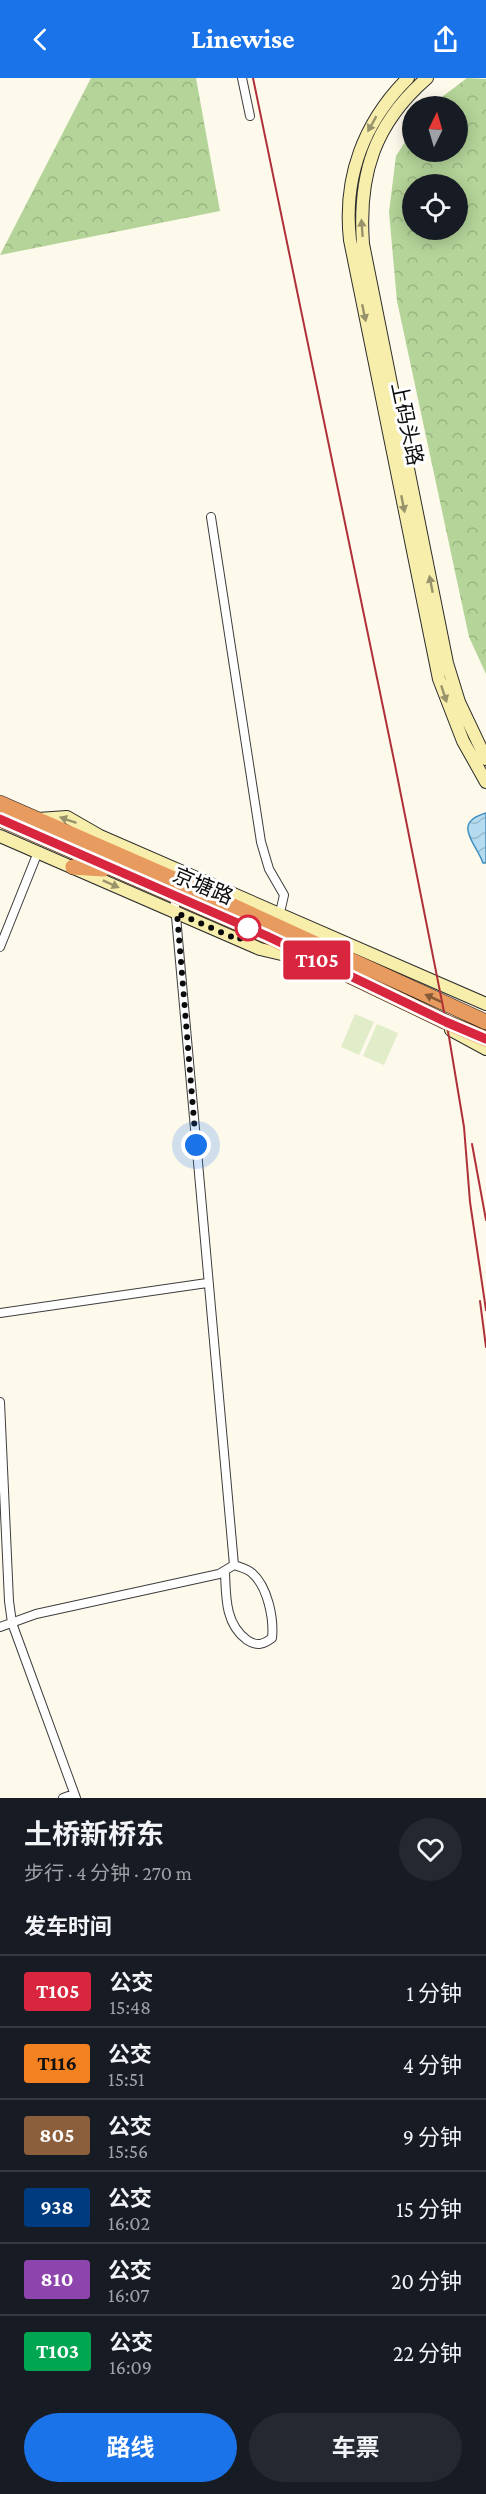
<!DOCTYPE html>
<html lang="zh">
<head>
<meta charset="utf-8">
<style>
  :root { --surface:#171b24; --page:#242831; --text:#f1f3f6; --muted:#9ea1a6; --line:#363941; --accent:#1a73e8 }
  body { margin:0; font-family:"Crimson Pro","Noto Sans SC",serif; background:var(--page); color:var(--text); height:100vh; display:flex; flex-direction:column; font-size:22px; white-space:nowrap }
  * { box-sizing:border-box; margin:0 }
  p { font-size:20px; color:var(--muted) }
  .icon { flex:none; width:33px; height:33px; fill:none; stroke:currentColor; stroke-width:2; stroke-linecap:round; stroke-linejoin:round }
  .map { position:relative; height:1720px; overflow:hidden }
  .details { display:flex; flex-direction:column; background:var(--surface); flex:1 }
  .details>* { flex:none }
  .badge { padding:0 12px; border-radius:4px; font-size:21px; line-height:39px }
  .needle { width:39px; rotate:5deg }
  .tools { position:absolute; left:402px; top:18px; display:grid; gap:12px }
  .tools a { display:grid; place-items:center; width:66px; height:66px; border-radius:50%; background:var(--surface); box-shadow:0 3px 15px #0003; font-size:30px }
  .you { position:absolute; width:30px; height:30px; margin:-15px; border:4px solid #fff; border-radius:50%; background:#1a73e8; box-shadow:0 0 0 9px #1a73e833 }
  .map>.badge { position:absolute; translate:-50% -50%; box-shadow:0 0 0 3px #fff }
  h2 { padding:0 24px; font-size:22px; line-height:54px }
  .round { display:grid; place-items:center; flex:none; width:63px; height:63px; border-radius:32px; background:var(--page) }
  .headline { display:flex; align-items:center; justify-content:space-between; height:102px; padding:0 24px }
  h1 { font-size:28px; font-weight:700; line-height:45px }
  .cta { display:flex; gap:12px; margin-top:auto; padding:12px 24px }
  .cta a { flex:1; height:69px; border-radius:36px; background:var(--accent); color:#fff; font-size:24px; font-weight:700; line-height:69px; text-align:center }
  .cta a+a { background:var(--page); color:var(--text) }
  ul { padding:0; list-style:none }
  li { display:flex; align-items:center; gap:18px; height:72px; padding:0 24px; border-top:2px solid var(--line) }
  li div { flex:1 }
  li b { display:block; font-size:22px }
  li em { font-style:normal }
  li .badge { min-width:66px; font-weight:700; text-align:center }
  header { display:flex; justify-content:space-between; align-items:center; height:78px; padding:0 24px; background:var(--accent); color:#fff; font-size:27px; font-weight:700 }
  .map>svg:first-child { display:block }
  .forest { fill:url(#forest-crowns); fill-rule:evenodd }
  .pitch { fill:#e1ecc9 }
  .water { fill:url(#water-waves); stroke:#4190c1; stroke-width:1.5 }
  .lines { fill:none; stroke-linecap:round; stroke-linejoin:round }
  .street-casing { stroke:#3e3e3e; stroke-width:10 }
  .secondary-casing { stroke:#2d2d2d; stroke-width:14 }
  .highway-casing { stroke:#1c1c1c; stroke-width:16 }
  .street { stroke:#fff; stroke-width:8 }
  .secondary { stroke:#f8eeab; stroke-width:12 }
  .highway { stroke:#e89b5f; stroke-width:15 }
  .rail { stroke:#af3038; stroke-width:2 }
  .oneway { fill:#99936b }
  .oneway2 { fill:#855a39 }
  .line-casing { stroke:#fff; stroke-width:14 }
  .line { stroke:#d7263d; stroke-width:9 }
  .walk { stroke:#0b0b0b; stroke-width:6; stroke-dasharray:0 10.8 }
  .stop-dot { fill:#fff; stroke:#d7263d; stroke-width:3 }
  .labels { text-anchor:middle; stroke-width:6; stroke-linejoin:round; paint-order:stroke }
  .street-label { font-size:21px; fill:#0b0b0b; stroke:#fff }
</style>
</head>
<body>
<header><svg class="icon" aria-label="back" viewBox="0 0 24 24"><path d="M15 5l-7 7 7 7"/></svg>Linewise<svg class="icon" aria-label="share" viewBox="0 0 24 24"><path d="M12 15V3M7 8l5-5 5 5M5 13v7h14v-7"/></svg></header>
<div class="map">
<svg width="486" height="1720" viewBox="0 0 486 1720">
  <defs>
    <pattern id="forest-crowns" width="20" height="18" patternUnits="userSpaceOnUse" patternTransform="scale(1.5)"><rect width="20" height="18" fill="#b4d499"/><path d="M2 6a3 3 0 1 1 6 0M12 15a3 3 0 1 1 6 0" fill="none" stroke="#99b582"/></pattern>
    <pattern id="water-waves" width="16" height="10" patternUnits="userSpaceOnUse" patternTransform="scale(1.5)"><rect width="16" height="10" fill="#b4dbf0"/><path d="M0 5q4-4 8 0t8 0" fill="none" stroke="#9bc"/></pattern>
  </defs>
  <rect width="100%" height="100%" fill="#fdf9eb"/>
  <path class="forest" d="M 91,0 L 196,0 L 220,133 L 0,177 Z
    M 467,0 L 486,1 L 486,596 L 469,559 L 397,223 L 389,134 L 396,78 L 412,53 L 412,74 L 458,74 L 458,28 L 430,28 ZM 412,106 L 458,106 L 458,152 L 412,152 Z"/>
  <path class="pitch" d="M 355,936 L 374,944 L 359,977 L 341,969 Z
    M 377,946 L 398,955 L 384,987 L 363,978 Z"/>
  <path class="water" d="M 486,735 L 486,785 L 483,785 C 476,765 451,745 486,735 Z"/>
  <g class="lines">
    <g class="street-casing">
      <path id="street" d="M 242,0 L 250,38
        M 211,439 L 261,764 L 269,791 L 284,817 L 279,839
        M 174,816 L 234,1487
        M 0,869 L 38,774
        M 0,1235 L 207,1205
        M 0,1324 L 9,1523 L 12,1545 L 76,1720
        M 225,1494 C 226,1519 225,1546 247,1562 C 257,1569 264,1566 272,1560 C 274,1541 268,1509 252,1495 C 248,1491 240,1489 234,1487
        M 0,1549 L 36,1536 L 219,1496 L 234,1487
        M 63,1720 L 74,1716"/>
    </g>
    <g class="secondary-casing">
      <path id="secondary" d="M 408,0 C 364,44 343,99 350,162 L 439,601 L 463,663 L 486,704
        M 427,0 C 374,46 358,97 363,166 L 447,585 L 459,624 L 486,681
        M 38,741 L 67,739 L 100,758 L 486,926
        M 0,758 L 260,871 L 307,882
        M 451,952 L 486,971"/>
    </g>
    <g class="highway-casing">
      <path id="highway" d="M 0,725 L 174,801 L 486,944
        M 0,741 L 267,858 L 446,944 L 486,961
        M 73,789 L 103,791"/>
    </g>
    <use href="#street" class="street"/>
    <use href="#secondary" class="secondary"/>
    <use href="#highway" class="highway"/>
    <path class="rail" d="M 253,0 L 395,687 L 449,959 L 464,1049 L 470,1124 L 486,1232
      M 472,1066 L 486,1142
      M 480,1223 L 486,1269"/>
  </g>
  <defs><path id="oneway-solid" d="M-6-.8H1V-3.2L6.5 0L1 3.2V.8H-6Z" transform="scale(1.5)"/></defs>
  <g class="oneway">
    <use href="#oneway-solid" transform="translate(372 46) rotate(119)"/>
    <use href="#oneway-solid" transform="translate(362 150) rotate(-94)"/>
    <use href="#oneway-solid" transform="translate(364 235) rotate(78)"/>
    <use href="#oneway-solid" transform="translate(403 426) rotate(79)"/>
    <use href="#oneway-solid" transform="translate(431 506) rotate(-101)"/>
    <use href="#oneway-solid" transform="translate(444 616) rotate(72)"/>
    <use href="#oneway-solid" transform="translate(68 742) rotate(-161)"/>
    <use href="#oneway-solid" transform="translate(111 806) rotate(24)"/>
  </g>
  <use class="oneway2" href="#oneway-solid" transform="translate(433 920) rotate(-155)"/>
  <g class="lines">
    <g class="line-casing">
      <path id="line" d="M 0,741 L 267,858 L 446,944 L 486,961"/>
    </g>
    <use href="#line" class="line"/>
    <path class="walk" d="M 196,1067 L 177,835 L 239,862 L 248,850"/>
  </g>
  <circle class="stop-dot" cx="248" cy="850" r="12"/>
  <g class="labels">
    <g class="street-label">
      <text transform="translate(407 346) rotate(78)" y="7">上码头路</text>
      <text transform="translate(203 808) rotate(23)" y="7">京塘路</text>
    </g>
  </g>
</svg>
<div class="tools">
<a><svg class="needle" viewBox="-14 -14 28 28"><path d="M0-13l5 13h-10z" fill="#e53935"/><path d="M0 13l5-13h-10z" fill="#9ea1a6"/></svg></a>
<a><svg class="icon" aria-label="locate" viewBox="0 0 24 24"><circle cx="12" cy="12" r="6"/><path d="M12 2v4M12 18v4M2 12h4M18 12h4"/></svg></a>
</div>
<div class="you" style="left:196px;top:1067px"></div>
<b class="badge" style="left:317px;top:882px;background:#d7263d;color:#fff">T105</b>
</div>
<section class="details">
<div class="headline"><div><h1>土桥新桥东</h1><p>步行 · 4 分钟 · 270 m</p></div><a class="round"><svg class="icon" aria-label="heart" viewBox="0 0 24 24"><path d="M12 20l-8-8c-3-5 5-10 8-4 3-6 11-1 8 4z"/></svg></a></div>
<h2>发车时间</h2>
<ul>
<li><span class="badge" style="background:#d7263d;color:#fff">T105</span><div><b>公交</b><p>15:48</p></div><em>1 分钟</em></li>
<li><span class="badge" style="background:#f58220;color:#111">T116</span><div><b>公交</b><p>15:51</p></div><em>4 分钟</em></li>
<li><span class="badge" style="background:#8b5e3c;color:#fff">805</span><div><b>公交</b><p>15:56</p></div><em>9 分钟</em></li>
<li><span class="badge" style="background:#003b80;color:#fff">938</span><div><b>公交</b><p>16:02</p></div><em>15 分钟</em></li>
<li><span class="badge" style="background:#8e44ad;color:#fff">810</span><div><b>公交</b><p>16:07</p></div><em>20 分钟</em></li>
<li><span class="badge" style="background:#00a651;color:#fff">T103</span><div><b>公交</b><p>16:09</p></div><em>22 分钟</em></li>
</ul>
<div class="cta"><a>路线</a><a>车票</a></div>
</section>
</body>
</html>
